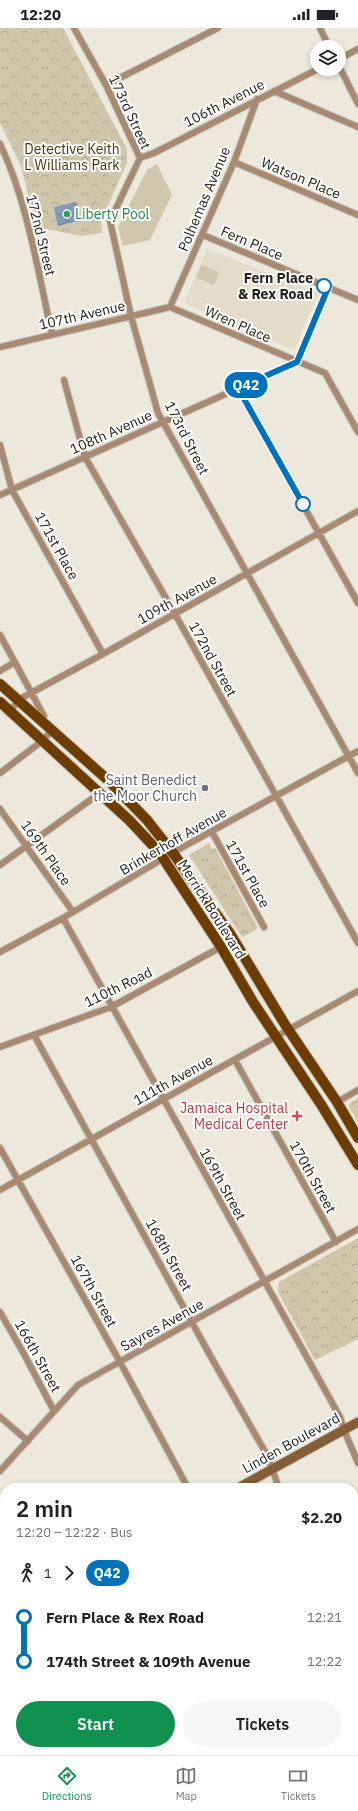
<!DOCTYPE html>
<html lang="en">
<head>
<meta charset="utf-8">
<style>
  :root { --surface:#fff; --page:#f6f6f6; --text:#202124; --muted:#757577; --line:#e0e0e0; --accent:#10914f }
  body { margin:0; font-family:"IBM Plex Sans",sans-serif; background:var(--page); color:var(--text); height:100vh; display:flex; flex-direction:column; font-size:15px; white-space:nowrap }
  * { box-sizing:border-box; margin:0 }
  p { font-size:13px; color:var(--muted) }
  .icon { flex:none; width:22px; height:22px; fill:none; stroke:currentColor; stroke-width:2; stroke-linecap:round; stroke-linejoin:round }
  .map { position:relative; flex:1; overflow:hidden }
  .sheet { position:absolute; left:0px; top:1455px; width:358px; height:272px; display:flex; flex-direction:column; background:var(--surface); border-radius:16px 16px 0 0; box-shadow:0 2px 6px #0003 }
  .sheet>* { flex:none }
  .badge { padding:0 8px; border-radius:13px; font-size:14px; line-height:26px }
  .controls { position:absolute; left:310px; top:12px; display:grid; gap:8px }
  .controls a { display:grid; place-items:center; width:36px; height:36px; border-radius:50%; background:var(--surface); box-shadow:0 2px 6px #0003; font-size:20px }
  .map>.badge { position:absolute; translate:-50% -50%; box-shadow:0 0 0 2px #fff }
  .legs { display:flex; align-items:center; gap:6px; height:44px; padding:0 16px; font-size:13px }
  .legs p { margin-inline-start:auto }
  .summary { display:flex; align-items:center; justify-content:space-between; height:68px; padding:0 16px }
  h1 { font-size:22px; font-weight:600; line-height:30px }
  .button { display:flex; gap:8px; margin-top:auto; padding:8px 16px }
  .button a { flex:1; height:46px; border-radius:24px; background:var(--accent); color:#fff; font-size:16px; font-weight:600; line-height:46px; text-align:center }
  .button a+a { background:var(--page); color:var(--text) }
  ul { padding:0 16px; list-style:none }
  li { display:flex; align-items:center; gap:14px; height:44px; font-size:15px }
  li i { display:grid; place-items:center; width:6px; height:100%; margin:0 5px; background:currentColor }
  li i::after { content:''; width:10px; height:10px; margin:-5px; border:3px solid; border-radius:50%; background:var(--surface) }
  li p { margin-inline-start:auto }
  li:first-child i { background:linear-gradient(#0000 50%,currentColor 0) }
  li:last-child i { background:linear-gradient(currentColor 50%,#0000 0) }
  .status { display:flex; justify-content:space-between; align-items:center; height:28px; padding:0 20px; background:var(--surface); direction:ltr }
  .status svg { height:11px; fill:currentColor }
  .dock { display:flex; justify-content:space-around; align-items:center; height:56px; border-top:1px solid var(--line); background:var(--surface); font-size:11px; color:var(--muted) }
  .dock a { display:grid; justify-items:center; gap:2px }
  .dock .on { color:var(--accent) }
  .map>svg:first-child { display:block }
  .built { fill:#e3dcc8 }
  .green { fill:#cfc6ab }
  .park { fill:url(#park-crowns) }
  .water { fill:url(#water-waves) }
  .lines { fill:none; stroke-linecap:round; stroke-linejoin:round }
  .minor-casing { stroke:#c8c4b9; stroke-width:8 }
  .secondary-casing { stroke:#c8c4b9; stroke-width:11 }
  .primary-casing { stroke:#c8c4b9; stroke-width:12 }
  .minor { stroke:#a78a71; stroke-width:6 }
  .secondary { stroke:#855d37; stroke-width:9 }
  .primary { stroke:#6d3c00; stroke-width:10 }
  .line-1-casing { stroke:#fff; stroke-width:9 }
  .line-1 { stroke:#0072bc; stroke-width:6 }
  .leisure-dot { fill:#2e9e5b; stroke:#fff; stroke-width:1.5 }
  .stop-1-dot { fill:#fff; stroke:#0072bc; stroke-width:2 }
  .worship-dot { fill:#6b7280; stroke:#fff; stroke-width:1.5 }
  .health-dot { fill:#e0444e; stroke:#fff; stroke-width:1.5 }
  .labels { text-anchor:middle; stroke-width:4; stroke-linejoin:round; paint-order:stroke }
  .street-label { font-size:14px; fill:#22211c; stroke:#fff }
  .park-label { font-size:14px; fill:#453707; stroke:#fff }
  .leisure-label { font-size:14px; fill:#27864d; stroke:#fff; text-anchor:start }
  .stop-label { font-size:14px; font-weight:bold; fill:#22211c; stroke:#fff; text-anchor:end }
  .worship-label { font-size:14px; fill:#5b616d; stroke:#fff; text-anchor:end }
  .health-label { font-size:14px; fill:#be3a42; stroke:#fff; text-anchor:end }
</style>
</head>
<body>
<div class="status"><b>12:20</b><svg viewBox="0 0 49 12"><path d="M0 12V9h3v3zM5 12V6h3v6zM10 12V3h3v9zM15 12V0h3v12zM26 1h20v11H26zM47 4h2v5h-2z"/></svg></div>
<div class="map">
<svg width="358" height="1727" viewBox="0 0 358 1727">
  <defs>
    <pattern id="park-crowns" width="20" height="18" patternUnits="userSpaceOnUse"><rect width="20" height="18" fill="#cfc6ab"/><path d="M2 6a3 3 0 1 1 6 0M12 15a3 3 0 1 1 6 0" fill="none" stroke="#b1aa93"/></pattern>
    <pattern id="water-waves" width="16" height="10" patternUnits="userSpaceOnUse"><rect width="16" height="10" fill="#849ab8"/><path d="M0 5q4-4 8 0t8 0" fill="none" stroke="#6c7d95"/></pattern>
  </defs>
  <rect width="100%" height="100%" fill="#ece8db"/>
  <path class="built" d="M 207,221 L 318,265 L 294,322 L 184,275 Z"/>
  <path class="green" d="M 157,136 L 172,167 L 150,212 L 123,218 L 118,199 L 147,142 Z
    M 201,237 L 219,244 L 214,257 L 196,250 Z"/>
  <path class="park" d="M 0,0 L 63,0 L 127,121 L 127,135 L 101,193 L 102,205 L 81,208 L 36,199 L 21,138 L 0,95 Z
    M 209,815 L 212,821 L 215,820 L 258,900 L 242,909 L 189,827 Z
    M 358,1070 L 358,1094 L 349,1079 L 350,1075 Z
    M 358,1210 L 358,1311 L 315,1332 L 278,1264 L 279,1254 Z"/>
  <path class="water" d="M 76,174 L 81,192 L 58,198 L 54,179 Z"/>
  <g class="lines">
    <g class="minor-casing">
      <path id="minor" d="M 74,0 L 106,57 L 140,130 L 110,193 L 131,288 L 158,385 L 358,745
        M 320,0 L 329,19
        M 339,31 L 358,21
        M 339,38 L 358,76
        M 106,57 L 218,0
        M 274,63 L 358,99
        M 0,116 C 27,172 38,244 52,306
        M 140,130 L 154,125 L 318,41
        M 234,134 L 358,187
        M 203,207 L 358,272
        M 170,279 L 325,345 L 358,404
        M 170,279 L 234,134 L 257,71
        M 0,319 L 170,279
        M 297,334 L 328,260
        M 64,352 L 85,429 L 175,586 L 358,915
        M 238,361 L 358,575
        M 0,417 L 12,462 L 103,626
        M 0,467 L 297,334
        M 0,607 L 44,688 L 41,692
        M 0,643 L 15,634
        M 11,683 L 18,672 L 103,626 L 358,483
        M 0,745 L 37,717 L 53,702
        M 0,781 L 73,884
        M 212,804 L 264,899
        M 0,837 L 100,765
        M 63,890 L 340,1389 L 344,1402 L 358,1435
        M 0,924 L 63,890 L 181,820 L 358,723
        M 34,1007 L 211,1329 L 267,1427 L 279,1460
        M 0,1019 L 111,979 L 221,919
        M 235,1032 L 336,1214
        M 337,1074 L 358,1062
        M 0,1120 L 120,1334 L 188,1460
        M 0,1162 L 358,963
        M 0,1284 L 24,1326 L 54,1383
        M 0,1389 L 28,1413
        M 0,1443 L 78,1357 L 358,1201
        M 0,1559 L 5,1552
        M 353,1629 L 358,1641
        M 124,1722 L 126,1727
        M 214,1722 L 216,1727
        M 304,1722 L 307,1727
        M 156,1727 L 167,1722"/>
    </g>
    <g class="secondary-casing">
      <path id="secondary" d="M 238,1460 L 358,1394
        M 0,1590 L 5,1587"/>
    </g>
    <g class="primary-casing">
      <path id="primary" d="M 0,656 L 109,753 L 147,792 L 173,825 L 231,907 L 284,995 L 337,1074 L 358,1110
        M 0,674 L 129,792 L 159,824 L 221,919 L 253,974 L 322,1078 L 358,1137"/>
    </g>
    <use href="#minor" class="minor"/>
    <use href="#secondary" class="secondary"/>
    <use href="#primary" class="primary"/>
  </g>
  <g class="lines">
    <g class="line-1-casing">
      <path id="line-1" d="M 303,476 L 238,360 L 297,334 L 328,260 L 324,258"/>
    </g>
    <use href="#line-1" class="line-1"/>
  </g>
  <circle class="leisure-dot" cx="67" cy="186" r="4"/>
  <g class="stop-1-dot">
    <circle cx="324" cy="258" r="7"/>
    <circle cx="303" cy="476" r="7"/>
  </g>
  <circle class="worship-dot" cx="205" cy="760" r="4"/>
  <path class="health-dot" d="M295 1082h4v4h4v4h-4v4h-4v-4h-4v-4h4z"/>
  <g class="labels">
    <g class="street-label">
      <text transform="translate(224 75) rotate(-27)" y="5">106th Avenue</text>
      <text transform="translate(130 84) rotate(65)" y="5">173rd Street</text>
      <text transform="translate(301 150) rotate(23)" y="5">Watson Place</text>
      <text transform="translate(204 171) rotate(-67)" y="5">Polhemas Avenue</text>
      <text transform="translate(41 207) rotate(76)" y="5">172nd Street</text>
      <text transform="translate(252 215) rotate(23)" y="5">Fern Place</text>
      <text transform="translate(82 287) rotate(-13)" y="5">107th Avenue</text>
      <text transform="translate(238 296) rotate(24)" y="5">Wren Place</text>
      <text transform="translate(111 404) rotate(-24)" y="5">108th Avenue</text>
      <text transform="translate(187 410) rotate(63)" y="5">173rd Street</text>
      <text transform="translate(57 518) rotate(61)" y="5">171st Place</text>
      <text transform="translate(177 571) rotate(-29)" y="5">109th Avenue</text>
      <text transform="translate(213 631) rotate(61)" y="5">172nd Street</text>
      <text transform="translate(173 813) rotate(-30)" y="5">Brinkerhoff Avenue</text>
      <text transform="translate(46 825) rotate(55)" y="5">169th Place</text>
      <text transform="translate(248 846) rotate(61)" y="5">171st Place</text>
      <text transform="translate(212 881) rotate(58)" y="5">Merrick Boulevard</text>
      <text transform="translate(118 959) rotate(-26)" y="5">110th Road</text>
      <text transform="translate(173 1052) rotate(-29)" y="5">111th Avenue</text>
      <text transform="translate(313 1149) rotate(61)" y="5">170th Street</text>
      <text transform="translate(223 1156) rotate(61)" y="5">169th Street</text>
      <text transform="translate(169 1227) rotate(61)" y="5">168th Street</text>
      <text transform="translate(94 1263) rotate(61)" y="5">167th Street</text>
      <text transform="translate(162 1297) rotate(-29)" y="5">Sayres Avenue</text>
      <text transform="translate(38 1328) rotate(61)" y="5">166th Street</text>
      <text transform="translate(291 1415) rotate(-29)" y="5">Linden Boulevard</text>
    </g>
    <g class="park-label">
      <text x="72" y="126">Detective Keith<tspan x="72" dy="16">L Williams Park</tspan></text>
    </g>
    <g class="leisure-label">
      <text x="75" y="191">Liberty Pool</text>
    </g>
    <g class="stop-label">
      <text x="313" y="255">Fern Place<tspan x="313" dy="16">&amp; Rex Road</tspan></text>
    </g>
    <g class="worship-label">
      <text x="197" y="757">Saint Benedict<tspan x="197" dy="16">the Moor Church</tspan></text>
    </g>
    <g class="health-label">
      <text x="288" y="1085">Jamaica Hospital<tspan x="288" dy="16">Medical Center</tspan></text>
    </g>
  </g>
</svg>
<div class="controls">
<a><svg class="icon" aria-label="layers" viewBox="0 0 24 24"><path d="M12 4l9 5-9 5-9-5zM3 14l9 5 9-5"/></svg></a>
</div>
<b class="badge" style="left:246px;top:357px;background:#0072bc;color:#fff">Q42</b>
<section class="sheet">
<div class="summary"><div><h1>2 min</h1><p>12:20 – 12:22 · Bus</p></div><b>$2.20</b></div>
<div class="legs"><svg class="icon" aria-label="walk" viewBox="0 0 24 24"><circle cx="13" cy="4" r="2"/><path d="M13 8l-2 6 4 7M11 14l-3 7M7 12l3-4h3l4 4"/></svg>1<svg class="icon" aria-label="forward" viewBox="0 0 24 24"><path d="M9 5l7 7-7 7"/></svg><b class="badge" style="background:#0072bc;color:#fff">Q42</b></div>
<ul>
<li><i style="color:#0072bc"></i><b>Fern Place &amp; Rex Road</b><p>12:21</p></li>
<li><i style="color:#0072bc"></i><b>174th Street &amp; 109th Avenue</b><p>12:22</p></li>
</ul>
<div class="button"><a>Start</a><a>Tickets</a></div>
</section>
</div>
<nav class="dock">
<a class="on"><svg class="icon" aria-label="directions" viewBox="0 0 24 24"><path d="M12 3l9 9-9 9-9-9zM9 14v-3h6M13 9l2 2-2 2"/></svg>Directions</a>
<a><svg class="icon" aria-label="map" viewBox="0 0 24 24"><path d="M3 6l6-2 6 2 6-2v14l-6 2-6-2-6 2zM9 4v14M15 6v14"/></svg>Map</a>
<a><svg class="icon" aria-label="tickets" viewBox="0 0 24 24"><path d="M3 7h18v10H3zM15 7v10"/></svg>Tickets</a>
</nav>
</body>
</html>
